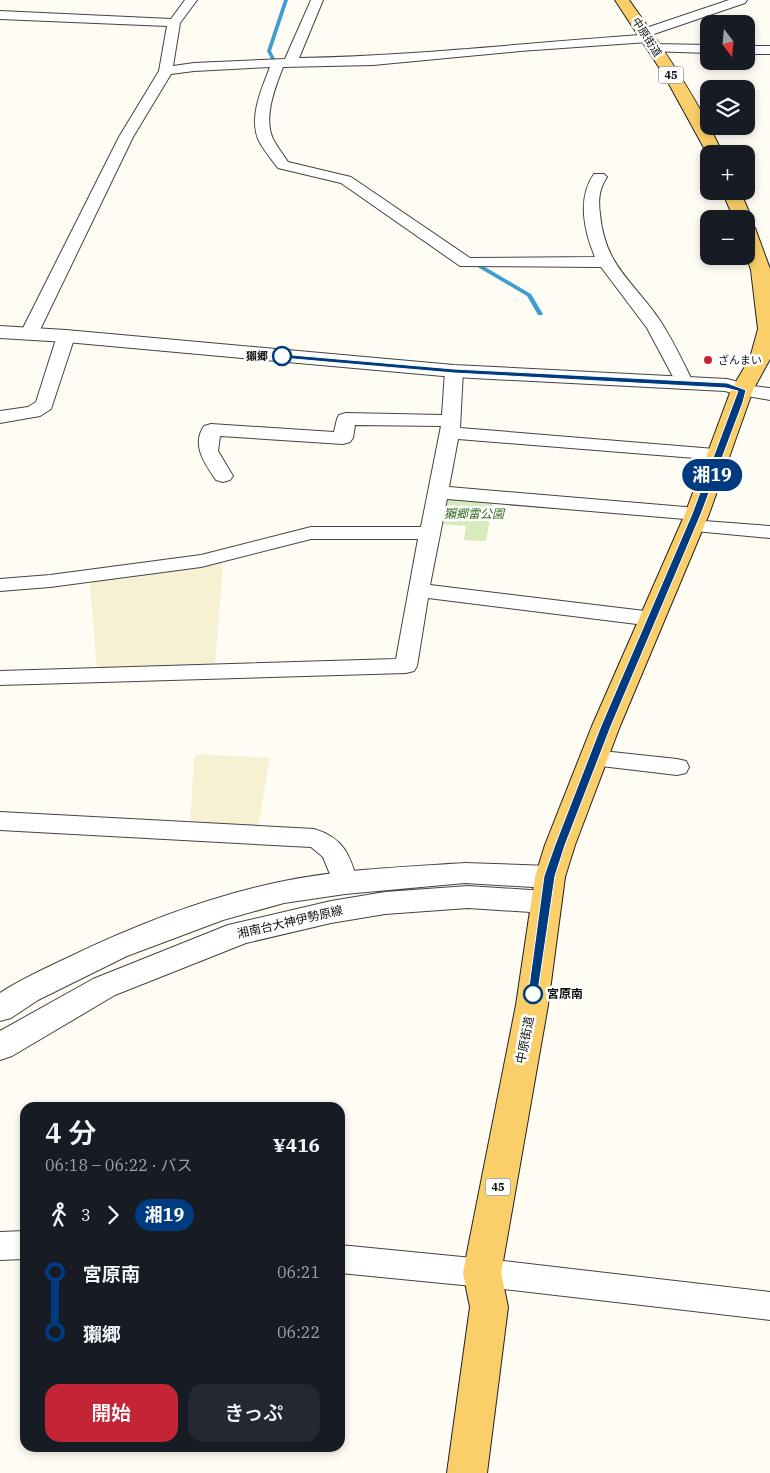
<!DOCTYPE html>
<html lang="ja">
<head>
<meta charset="utf-8">
<style>
  :root { --surface:#171b24; --page:#242831; --text:#f1f3f6; --muted:#9ea1a6; --accent:#c42536 }
  body { margin:0; font-family:"IBM Plex Serif","Noto Sans JP",serif; background:var(--page); color:var(--text); height:100vh; display:flex; flex-direction:column; font-size:19px; white-space:nowrap }
  * { box-sizing:border-box; margin:0 }
  p { font-size:16px; color:var(--muted) }
  .icon { flex:none; width:28px; height:28px; fill:none; stroke:currentColor; stroke-width:2; stroke-linecap:round; stroke-linejoin:round }
  .map { position:relative; flex:1; overflow:hidden }
  .details { position:absolute; left:20px; top:1102px; width:325px; height:350px; display:flex; flex-direction:column; background:var(--surface); border-radius:15px; box-shadow:0 2px 8px #0003 }
  .details>* { flex:none }
  .badge { padding:0 10px; border-radius:16px; font-size:18px; line-height:32px }
  .needle { width:32px; rotate:164deg }
  .fabs { position:absolute; left:700px; top:15px; display:grid; gap:10px }
  .fabs a { display:grid; place-items:center; width:55px; height:55px; border-radius:10px; background:var(--surface); box-shadow:0 2px 8px #0003; font-size:25px }
  .map>.badge { position:absolute; translate:-50% -50%; box-shadow:0 0 0 2px #fff }
  .legs { display:flex; align-items:center; gap:8px; height:55px; padding:0 25px; font-size:16px }
  .legs p { margin-inline-start:auto }
  .overview { display:flex; align-items:center; justify-content:space-between; height:85px; padding:0 25px }
  h1 { font-size:28px; font-weight:600; line-height:38px }
  .primary-button { display:flex; gap:10px; margin-top:auto; padding:10px 25px }
  .primary-button a { flex:1; height:58px; border-radius:15px; background:var(--accent); color:#fff; font-size:20px; font-weight:600; line-height:58px; text-align:center }
  .primary-button a+a { background:var(--page); color:var(--text) }
  ul { padding:0 25px; list-style:none }
  li { display:flex; align-items:center; gap:18px; height:60px; font-size:19px }
  li i { display:grid; place-items:center; width:8px; height:100%; margin:0 6px; background:currentColor }
  li i::after { content:''; width:12px; height:12px; margin:-6px; border:4px solid; border-radius:50%; background:var(--surface) }
  li p { margin-inline-start:auto }
  li:first-child i { background:linear-gradient(#0000 50%,currentColor 0) }
  li:last-child i { background:linear-gradient(currentColor 50%,#0000 0) }
  .map>svg:first-child { display:block }
  .farmland { fill:#f6f1d3 }
  .green { fill:#d7ebbc }
  .lines { fill:none; stroke-linecap:round; stroke-linejoin:round }
  .stream { fill:#3e9ed0; fill-rule:evenodd }
  .minor-casing { stroke:#444; stroke-width:2 }
  .tertiary-casing { stroke:#444; stroke-width:2 }
  .primary-casing { stroke:#222; stroke-width:2 }
  .minor { fill:#fff; fill-rule:evenodd }
  .tertiary { fill:#fff; fill-rule:evenodd }
  .primary { fill:#facf6a; fill-rule:evenodd }
  .line-1 { fill:#003b80; stroke:#fff }
  .stop-1-dot { fill:#fff; stroke:#003b80; stroke-width:2.5 }
  .poi-dot { fill:#c42536; stroke:#fff; stroke-width:2 }
  .labels { text-anchor:middle; stroke-width:5; stroke-linejoin:round; paint-order:stroke }
  .far-street-label { font-size:11px; fill:#111; stroke:#fff }
  .shield { fill:#fff; stroke:#585858; stroke-width:1 }
  .shield-label { font-size:11px; font-weight:bold; fill:#111 }
  .far-stop-label { font-size:11px; font-weight:bold; fill:#111; stroke:#fff; text-anchor:end }
  .far-poi-label { font-size:11px; fill:#111; stroke:#fff; text-anchor:start }
  .park-label { font-size:12px; font-style:italic; fill:#336b1e; stroke:#fff }
  .street-label { font-size:12px; fill:#111; stroke:#fff }
  .stop-label { font-size:12px; font-weight:bold; fill:#111; stroke:#fff; text-anchor:start }
</style>
</head>
<body>
<div class="map">
<svg width="770" height="1473" viewBox="0 0 770 1473">
  <rect width="100%" height="100%" fill="#fffcf4"/>
  <path class="farmland" d="M 220,561 L 223,568 L 215,663 L 212,665 L 97,670 L 90,585 L 93,580 L 181,570 Z
    M 197,754 L 270,758 L 258,826 L 190,824 L 194,759 Z"/>
  <path class="green" d="M 454,499 L 493,502 L 486,541 L 464,540 L 466,526 L 439,524 L 443,502 Z"/>
  <g class="lines">
    <path class="stream" d="M 284,0 L 288,0 L 271,51 L 275,59 L 273,60 L 271,59 L 267,51 Z
      M 469,260 L 473,260 L 531,294 L 543,314 L 542,315 L 538,315 L 527,296 L 469,262 Z"/>
    <g class="minor-casing">
      <path id="minor" d="M 185,0 L 197,0 L 180,23 L 173,66 L 194,63 L 285,59 L 311,0 L 323,0 L 299,58 C 413,56 526,43 640,35 L 640,30 L 729,0 L 747,0 L 745,3 L 651,35 L 654,38 L 648,42 L 520,51 L 373,65 L 283,67 C 275,88 263,117 273,139 C 277,147 283,154 288,162 L 351,177 L 470,258 L 595,257 C 584,231 577,198 594,174 L 604,174 L 607,177 C 599,189 598,200 600,214 C 605,266 632,280 659,319 C 673,340 683,362 694,384 L 691,388 L 685,389 L 679,388 L 647,328 L 601,267 L 460,266 L 341,183 L 278,168 C 271,159 263,149 258,139 C 249,116 262,88 270,67 L 194,71 L 171,74 L 133,137 L 38,334 L 35,338 L 29,339 L 23,338 L 20,334 L 119,137 L 159,71 L 167,26 L 0,19 L 0,11 L 171,19 Z
        M 654,44 L 709,45 L 709,53 L 649,51 L 648,48 L 649,45 Z
        M 746,46 L 770,46 L 770,54 L 746,54 Z
        M 66,331 L 72,332 L 75,336 L 51,409 L 40,416 L 0,423 L 0,411 L 28,407 L 36,402 L 57,336 L 60,332 Z
        M 454,366 L 460,367 L 463,371 L 460,428 L 727,450 L 730,454 L 727,458 L 720,460 L 458,439 L 449,487 L 697,508 L 704,510 L 707,514 L 704,518 L 697,520 L 447,499 L 430,585 L 653,612 L 661,614 L 664,619 L 661,624 L 653,626 L 428,598 L 417,666 L 414,671 L 406,673 L 0,685 L 0,671 L 396,659 L 418,539 L 311,539 L 201,567 L 50,587 L 0,591 L 0,579 L 50,575 L 201,555 L 311,527 L 421,527 L 441,426 L 355,425 L 353,438 L 350,442 L 343,444 L 220,436 L 218,451 L 233,476 L 230,480 L 223,482 L 216,480 C 205,464 191,445 204,426 L 211,424 L 334,432 L 337,419 L 339,415 L 346,413 L 442,415 L 445,371 L 448,367 Z
        M 742,385 L 770,388 L 770,400 L 736,394 L 733,390 L 736,386 Z
        M 691,520 L 770,526 L 770,538 L 684,530 L 681,526 L 684,522 Z
        M 593,750 L 677,759 L 686,761 L 689,767 L 686,773 L 677,775 L 584,764 L 581,758 L 584,752 Z
        M 0,812 L 314,829 C 344,838 350,855 358,883 L 354,889 L 345,892 L 336,889 L 323,857 L 311,847 L 0,830 Z
        M 25,1231 L 25,1259 L 0,1260 L 0,1232 Z
        M 340,1245 L 503,1261 L 770,1292 L 770,1320 L 503,1289 L 340,1273 Z"/>
    </g>
    <g class="tertiary-casing">
      <path id="tertiary" d="M 0,326 L 66,330 L 454,365 L 727,379 L 750,385 L 753,390 L 750,395 L 742,396 L 725,391 L 454,377 L 66,342 L 0,338 Z
        M 465,863 L 550,866 L 561,870 L 565,877 L 561,884 L 550,888 L 465,883 L 345,894 L 284,903 L 223,920 L 127,956 L 38,1000 L 11,1018 L 0,1021 L 0,993 C 21,979 44,969 67,958 C 135,925 210,896 284,881 C 344,869 405,867 465,863 Z
        M 468,886 L 546,891 L 557,894 L 561,902 L 557,910 L 546,913 L 468,908 L 385,914 L 331,923 L 246,943 L 115,995 L 12,1056 L 0,1060 L 0,1031 L 93,979 L 228,925 L 331,901 L 385,892 Z"/>
    </g>
    <g class="primary-casing">
      <path id="primary" d="M 615,0 L 629,0 C 664,49 698,100 723,154 L 709,154 L 709,157 L 664,75 Z
        M 722,191 L 740,191 L 752,219 L 748,223 L 752,224 L 755,228 L 770,269 L 770,359 L 753,390 L 709,514 L 620,726 L 575,845 L 565,877 L 548,1005 L 501,1273 L 508,1307 L 487,1473 L 447,1473 L 470,1307 L 463,1273 L 516,1005 L 535,877 L 545,845 L 592,726 L 685,514 L 731,390 L 750,358 L 758,329 L 751,270 L 746,255 L 746,219 L 734,219 Z"/>
    </g>
    <use href="#minor" class="minor"/>
    <use href="#tertiary" class="tertiary"/>
    <use href="#primary" class="primary"/>
  </g>
  <path class="line-1" d="M 280,354 L 454,369 L 727,383 L 746,390 L 743,402 L 701,514 L 611,726 L 565,845 L 555,876 L 537,998 L 529,998 L 528,994 L 544,876 L 555,845 L 601,726 L 692,514 L 738,391 L 726,388 L 454,373 L 282,358 L 279,356 Z"/>
  <g class="stop-1-dot">
    <circle cx="282" cy="356" r="9"/>
    <circle cx="533" cy="994" r="9"/>
  </g>
  <circle class="poi-dot" cx="708" cy="360" r="5"/>
  <g class="labels">
    <g class="far-street-label">
      <text transform="translate(647 37) rotate(57)" y="4">中原街道</text>
    </g>
    <g class="shield">
      <rect x="658.5" y="66.5" width="25" height="17" rx="4"/>
      <rect x="485.5" y="1178.5" width="25" height="17" rx="4"/>
    </g>
    <g class="shield-label">
      <text x="671" y="79">45</text>
      <text x="498" y="1191">45</text>
    </g>
    <g class="far-stop-label">
      <text x="268" y="360">獺郷</text>
    </g>
    <g class="far-poi-label">
      <text x="718" y="364">ざんまい</text>
    </g>
    <g class="park-label">
      <text x="474" y="518">獺郷雷公園</text>
    </g>
    <g class="street-label">
      <text transform="translate(290 922) rotate(-13)" y="4">湘南台大神伊勢原線</text>
      <text transform="translate(525 1040) rotate(-79)" y="4">中原街道</text>
    </g>
    <g class="stop-label">
      <text x="547" y="998">宮原南</text>
    </g>
  </g>
</svg>
<div class="fabs">
<a><svg class="needle" viewBox="-14 -14 28 28"><path d="M0-13l5 13h-10z" fill="#e53935"/><path d="M0 13l5-13h-10z" fill="#9ea1a6"/></svg></a>
<a><svg class="icon" aria-label="layers" viewBox="0 0 24 24"><path d="M12 4l9 5-9 5-9-5zM3 14l9 5 9-5"/></svg></a>
<a>+</a>
<a>−</a>
</div>
<b class="badge" style="left:712px;top:475px;background:#003b80;color:#fff">湘19</b>
<section class="details">
<div class="overview"><div><h1>4 分</h1><p>06:18 – 06:22 · バス</p></div><b>¥416</b></div>
<div class="legs"><svg class="icon" aria-label="walk" viewBox="0 0 24 24"><circle cx="13" cy="4" r="2"/><path d="M13 8l-2 6 4 7M11 14l-3 7M7 12l3-4h3l4 4"/></svg>3<svg class="icon" aria-label="forward" viewBox="0 0 24 24"><path d="M9 5l7 7-7 7"/></svg><b class="badge" style="background:#003b80;color:#fff">湘19</b></div>
<ul>
<li><i style="color:#003b80"></i><b>宮原南</b><p>06:21</p></li>
<li><i style="color:#003b80"></i><b>獺郷</b><p>06:22</p></li>
</ul>
<div class="primary-button"><a>開始</a><a>きっぷ</a></div>
</section>
</div>
</body>
</html>
